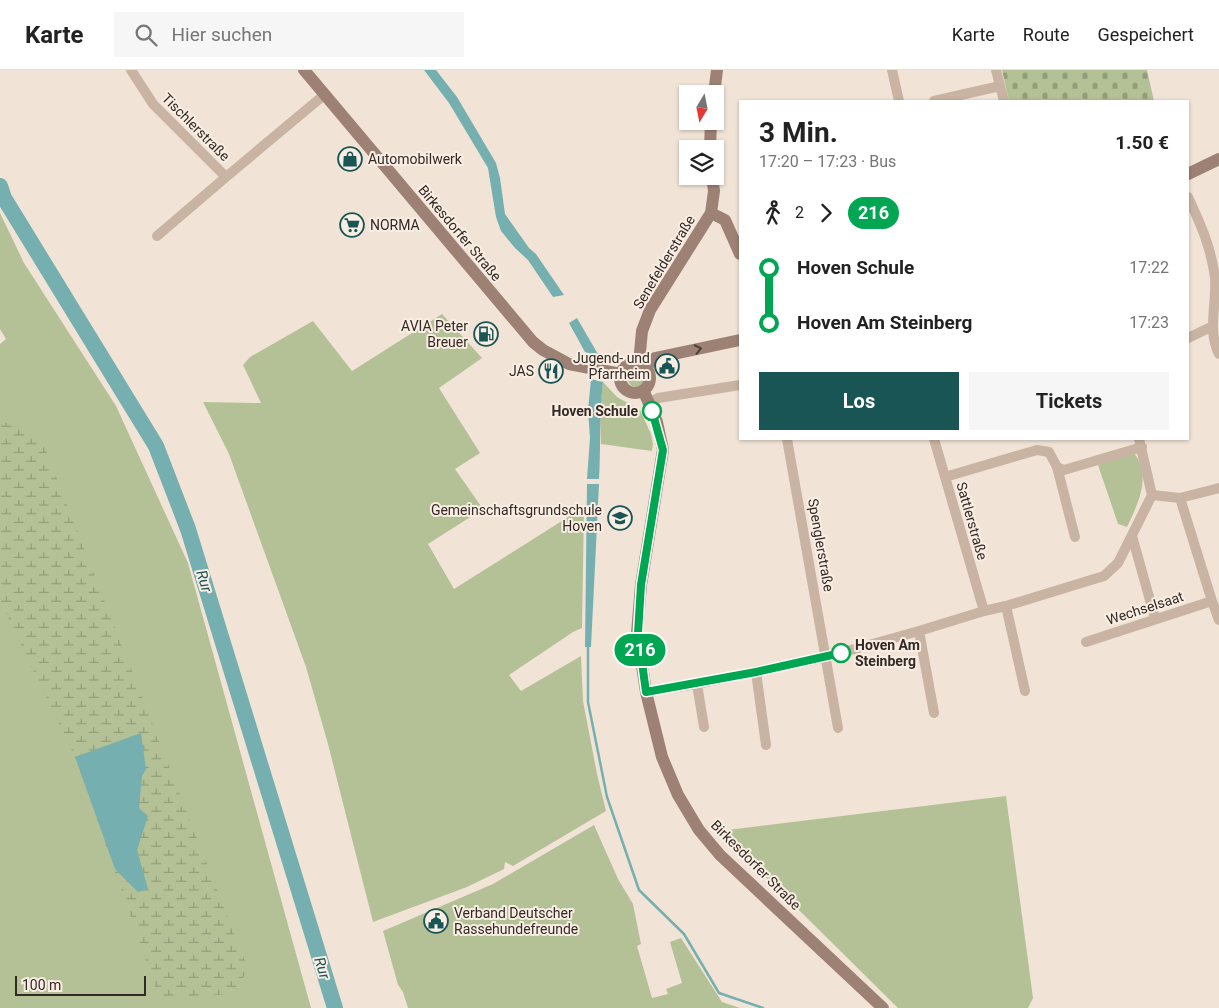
<!DOCTYPE html>
<html lang="de">
<head>
<meta charset="utf-8">
<style>
  :root { --surface:#fff; --page:#f6f6f6; --text:#222; --muted:#767676; --line:#e0e0e0; --accent:#1a5556 }
  body { margin:0; font-family:Roboto,sans-serif; background:var(--page); color:var(--text); height:100vh; display:flex; flex-direction:column; font-size:19px; white-space:nowrap }
  * { box-sizing:border-box; margin:0 }
  p { font-size:16px; color:var(--muted) }
  .icon { flex:none; width:28px; height:28px; fill:none; stroke:currentColor; stroke-width:2; stroke-linecap:round; stroke-linejoin:round }
  .map { position:relative; flex:1; overflow:hidden }
  .details { position:absolute; left:739px; top:30px; width:450px; height:340px; display:flex; flex-direction:column; background:var(--surface); border-radius:0px; box-shadow:0 1px 4px #0004 }
  .details>* { flex:none }
  .badge { padding:0 10px; border-radius:16px; font-size:18px; line-height:32px }
  .needle { width:32px; rotate:190deg }
  .controls { position:absolute; left:679px; top:15px; display:grid; gap:10px }
  .controls a { display:grid; place-items:center; width:45px; height:45px; border-radius:0px; background:var(--surface); box-shadow:0 1px 4px #0004; font-size:25px }
  .scale { position:absolute; left:15px; bottom:12px; width:131px; box-sizing:border-box; padding-left:5px; border:2px solid #342925; border-top:0; font-size:14px; line-height:18px; white-space:nowrap; color:#342925; -webkit-text-stroke:4px #f9eee3; paint-order:stroke }
  .map>.badge { position:absolute; translate:-50% -50%; box-shadow:0 0 0 2px #fff }
  .legs { display:flex; align-items:center; gap:8px; height:55px; padding:0 20px; font-size:16px }
  .legs p { margin-inline-start:auto }
  .overview { display:flex; align-items:center; justify-content:space-between; height:85px; padding:0 20px }
  h1 { font-size:28px; font-weight:700; line-height:38px }
  .cta { display:flex; gap:10px; margin-top:auto; padding:10px 20px }
  .cta a { flex:1; height:58px; border-radius:0px; background:var(--accent); color:#fff; font-size:20px; font-weight:700; line-height:58px; text-align:center }
  .cta a+a { background:var(--page); color:var(--text) }
  ul { padding:0 20px; list-style:none }
  li { display:flex; align-items:center; gap:18px; height:55px; font-size:19px }
  li i { display:grid; place-items:center; width:8px; height:100%; margin:0 6px; background:currentColor }
  li i::after { content:''; width:12px; height:12px; margin:-6px; border:4px solid; border-radius:50%; background:var(--surface) }
  li p { margin-inline-start:auto }
  li:first-child i { background:linear-gradient(#0000 50%,currentColor 0) }
  li:last-child i { background:linear-gradient(currentColor 50%,#0000 0) }
  header { display:flex; align-items:center; gap:30px; box-sizing:border-box; height:70px; padding:0 25px; background:var(--surface); border-bottom:1px solid var(--line) }
  header strong { font-size:24px }
  nav { display:flex; gap:28px; margin-inline-start:auto; font-size:18px }
  .search { width:350px; height:45px; background:var(--page); display:flex; align-items:center; gap:12px; box-sizing:border-box; padding:0 18px; border-radius:0px; color:var(--muted); font-size:19px }
  .map>svg:first-child { display:block }
  .green { fill:#b4c196 }
  .wetland { fill:url(#wetland-marsh) }
  .cemetery { fill:url(#cemetery-stones) }
  .water { fill:#75afaf }
  .lines { fill:none; stroke-linecap:round; stroke-linejoin:round }
  .stream { stroke:#75afaf; stroke-width:2.5 }
  .river { stroke:#75afaf; stroke-width:16 }
  .street { stroke:#c9b3a2; stroke-width:10 }
  .secondary { stroke:#9d8174; stroke-width:12 }
  .oneway { stroke:#4e3f39 }
  .line-1-casing { stroke:#fff; stroke-width:11 }
  .line-1 { stroke:#00a651; stroke-width:8 }
  .stop-1-dot { fill:#fff; stroke:#00a651; stroke-width:2.5 }
  .labels { text-anchor:middle; stroke-width:4; stroke-linejoin:round; paint-order:stroke }
  .street-label { font-size:14px; fill:#342925; stroke:#f9eee3 }
  .poi-label { font-size:14px; fill:#342925; stroke:#f9eee3; text-anchor:end }
  .stop-label { font-size:14px; font-weight:bold; fill:#342925; stroke:#f9eee3; text-anchor:end }
  .water-label { font-size:15px; font-style:italic; fill:#1a5556; stroke:#f9eee3 }
</style>
</head>
<body>
<header>
<strong>Karte</strong>
<div class="search"><svg class="icon" aria-label="search" viewBox="0 0 24 24"><circle cx="10" cy="10" r="6"/><path d="M15 15l6 6"/></svg>Hier suchen</div>
<nav><a>Karte</a><a>Route</a><a>Gespeichert</a></nav>
</header>
<div class="map">
<svg width="1219" height="938" viewBox="0 0 1219 938">
  <defs>
    <pattern id="wetland-marsh" width="20" height="14" patternUnits="userSpaceOnUse" patternTransform="scale(1.25)"><rect width="20" height="14" fill="#b4c196"/><path d="M1 5h8M5 5V1M11 12h8M15 12V8" fill="none" stroke="#939d7a"/></pattern>
    <pattern id="cemetery-stones" width="16" height="16" patternUnits="userSpaceOnUse" patternTransform="scale(1.25)"><rect width="16" height="16" fill="#b4c196"/><path d="M2 7V4a2 2 0 0 1 4 0v3zM10 15v-3a2 2 0 0 1 4 0v3z" fill="#939d7a"/></pattern>
  </defs>
  <rect width="100%" height="100%" fill="#f1e4d7"/>
  <path class="green" d="M 0,143 L 24,193 L 116,336 L 188,493 L 311,938 L 0,938 L 0,274 L 6,269 L 0,259 Z
    M 442,244 L 482,288 L 439,318 L 480,383 L 455,399 L 483,439 L 428,474 L 454,519 L 584,437 L 582,558 L 573,562 L 509,605 L 521,621 L 581,586 L 583,631 L 597,704 L 606,741 L 513,796 L 505,792 L 504,799 L 467,817 L 373,852 L 328,674 L 306,597 L 229,384 L 203,332 L 261,333 L 243,295 L 250,287 L 313,251 L 352,301 Z
    M628 309a8 8 0 1 1 16 0a8 8 0 1 1-16 0Z
    M 603,312 L 617,327 L 640,340 L 651,364 L 653,374 L 652,381 L 601,374 L 600,338 Z
    M 1134,383 C 1152,406 1138,434 1127,457 L 1118,454 L 1098,395 Z
    M 1006,726 L 1033,928 L 1028,938 L 898,938 L 719,761 Z
    M 594,755 L 618,809 L 633,834 L 641,874 L 637,876 L 652,928 L 668,924 L 666,919 L 682,913 L 670,872 L 681,868 L 722,932 L 740,938 L 408,938 L 403,922 L 398,915 L 383,861 L 493,814 Z"/>
  <path class="wetland" d="M 0,350 L 41,368 L 248,899 L 234,924 L 159,928 L 75,687 L 0,531 Z"/>
  <path class="cemetery" d="M 1002,0 L 1147,0 L 1154,31 L 1009,31 Z"/>
  <path class="water" d="M 424,0 L 436,0 L 457,27 L 496,93 L 500,108 L 505,144 L 529,178 L 536,184 L 564,225 L 553,227 L 528,190 L 515,178 L 501,161 L 496,147 L 488,98 L 449,33 Z
    M 577,248 L 599,286 L 585,282 L 569,253 Z
    M 591,309 L 603,312 C 599,344 601,377 599,409 L 587,409 L 590,368 L 588,340 Z
    M 587,414 L 599,414 L 591,577 L 585,577 Z
    M 141,663 L 146,699 L 142,706 L 139,738 L 148,746 L 137,780 L 148,819 L 138,822 L 115,799 L 75,687 Z"/>
  <g class="lines">
    <path class="stream" d="M 588,574 L 588,632 L 607,727 L 639,820 L 684,864 L 719,923 L 763,938"/>
    <path class="river" d="M 0,116 L 4,128 L 156,376 L 188,459 L 335,938"/>
    <path class="street" d="M 131,0 L 153,34 L 226,107 L 324,25
      M 892,0 L 899,31
      M 996,0 L 1004,31
      M 934,31 L 1000,16
      M 1188,127 C 1201,155 1211,177 1215,208 C 1217,233 1207,261 1219,284
      M 157,166 L 226,107
      M 1188,268 L 1213,256
      M 649,333 L 658,328 L 740,315
      M 787,369 L 838,658
      M 934,369 L 984,541
      M 1057,397 L 1064,400 L 1142,377
      M 945,407 L 1037,380 L 1049,382 L 1057,397 L 1075,467
      M 1152,425 L 1180,428 L 1219,418
      M 1132,466 L 1155,548
      M 1212,531 L 1219,550
      M 1006,536 L 1025,621
      M 919,561 L 934,643
      M 1086,572 L 1212,531 L 1180,428
      M 756,602 L 766,675
      M 697,614 L 704,657
      M 646,622 L 697,614 L 826,587 L 919,561 L 984,541 L 1006,536 L 1104,506 L 1118,493 L 1152,425 L 1139,369"/>
    <path class="secondary" d="M 304,0 L 533,272 L 543,280 L 569,294 L 621,304
      M 714,24 L 717,0
      M 710,79 L 711,51
      M 1188,104 L 1219,89
      M 711,143 L 725,150 L 740,184
      M620 308a15 15 0 1 1 30 0a15 15 0 1 1-30 0Z
      M 639,293 L 642,261 L 650,240 L 711,143 L 714,121 L 712,106
      M 646,297 L 655,288 L 740,270
      M 644,322 L 657,352 L 663,380 L 641,515 L 637,563 L 646,622 L 662,687 L 678,725 L 699,760 L 720,785 L 883,938"/>
  </g>
  <defs><path id="oneway-chevron" d="M-2-3.5L2.5 0L-2 3.5" fill="none" stroke-width="1.6" stroke-linecap="round" stroke-linejoin="round" transform="scale(1.25)"/></defs>
  <use class="oneway" href="#oneway-chevron" transform="translate(698 279) rotate(-12)"/>
  <g class="lines">
    <g class="line-1-casing">
      <path id="line-1" d="M 652,341 L 663,380 L 641,515 L 638,563 L 646,622 L 756,602 L 841,583"/>
    </g>
    <use href="#line-1" class="line-1"/>
  </g>
  <defs>
    <g id="shop-ring" transform="scale(1.25)"><circle r="9.5" fill="#f9eee3" stroke="#1a5556" stroke-width="1.5"/><path d="M-5-2.5h2.3a2.7 3.5 0 0 1 5.4 0H5L5.5 6h-11ZM-1.5-2.5h3a1.5 2.3 0 0 0-3 0Z" fill="#1a5556"/></g>
    <g id="supermarket-ring" transform="scale(1.25)"><circle r="9.5" fill="#f9eee3" stroke="#1a5556" stroke-width="1.5"/><path d="M-6-5.5h2.5l.6 2H6L4.5 2H-2.5L-4.4-4H-6ZM-1.5 3.2a1.3 1.3 0 1 0 .1 0ZM3 3.2a1.3 1.3 0 1 0 .1 0Z" fill="#1a5556"/></g>
    <g id="fuel-ring" transform="scale(1.25)"><circle r="9.5" fill="#f9eee3" stroke="#1a5556" stroke-width="1.5"/><path d="M-5.5-6h7V0h2V4h1.3V-2.5L3-4.5l.8-.8L6-3V5H2.5V1h-1V6h-7ZM-4.2-4.7v3.2H.2V-4.7Z" fill="#1a5556"/></g>
    <g id="civic-ring" transform="scale(1.25)"><circle r="9.5" fill="#f9eee3" stroke="#1a5556" stroke-width="1.5"/><path d="M-.6-6.5H3V-4.5H.6V-3L4-1V1h2V6H-6V1h2V-1L-.6-3ZM-1.2 2.5V6h2.4V2.5Z" fill="#1a5556"/></g>
    <g id="restaurant-ring" transform="scale(1.25)"><circle r="9.5" fill="#f9eee3" stroke="#1a5556" stroke-width="1.5"/><path d="M-5-6h1v4h1v-4h1v4h1v-4h1v5L-1.5 .5V6h-2V.5L-5-1ZM5-6V6H3V1.5H1.5Q1.5-4 5-6Z" fill="#1a5556"/></g>
    <g id="school-ring" transform="scale(1.25)"><circle r="9.5" fill="#f9eee3" stroke="#1a5556" stroke-width="1.5"/><path d="M0-5L7-2L0 1L-7-2ZM-4 1L0 2.5L4 1V4Q0 6-4 4Z" fill="#1a5556"/></g>
  </defs>
  <g fill-rule="evenodd">
    <use href="#shop-ring" x="350" y="89"/>
    <use href="#supermarket-ring" x="352" y="155"/>
    <use href="#fuel-ring" x="486" y="264"/>
    <use href="#civic-ring" x="667" y="296"/>
    <use href="#restaurant-ring" x="551" y="301"/>
    <use href="#school-ring" x="620" y="448"/>
    <use href="#civic-ring" x="436" y="851"/>
  </g>
  <g class="stop-1-dot">
    <circle cx="652" cy="341" r="9"/>
    <circle cx="841" cy="583" r="9"/>
  </g>
  <g class="labels">
    <g class="street-label">
      <text transform="translate(196 57) rotate(45)" y="5">Tischlerstraße</text>
      <text transform="translate(460 163) rotate(50)" y="5">Birkesdorfer Straße</text>
      <text transform="translate(664 192) rotate(-59)" y="5">Senefelderstraße</text>
      <text transform="translate(972 451) rotate(74)" y="5">Sattlerstraße</text>
      <text transform="translate(821 475) rotate(80)" y="5">Spenglerstraße</text>
      <text transform="translate(1145 538) rotate(-18)" y="5">Wechselsaat</text>
      <text transform="translate(756 795) rotate(45)" y="5">Birkesdorfer Straße</text>
    </g>
    <g class="poi-label">
      <text x="368" y="94" text-anchor="start">Automobilwerk</text>
      <text x="370" y="160" text-anchor="start">NORMA</text>
      <text x="468" y="261">AVIA Peter<tspan x="468" dy="16">Breuer</tspan></text>
      <text x="650" y="293">Jugend- und<tspan x="650" dy="16">Pfarrheim</tspan></text>
      <text x="534" y="306">JAS</text>
      <text x="602" y="445">Gemeinschaftsgrundschule<tspan x="602" dy="16">Hoven</tspan></text>
      <text x="454" y="848" text-anchor="start">Verband Deutscher<tspan x="454" dy="16">Rassehundefreunde</tspan></text>
    </g>
    <g class="stop-label">
      <text x="638" y="346">Hoven Schule</text>
      <text x="855" y="580" text-anchor="start">Hoven Am<tspan x="855" dy="16">Steinberg</tspan></text>
    </g>
    <g class="water-label">
      <text transform="translate(204 511) rotate(73)" y="5">Rur</text>
      <text transform="translate(322 898) rotate(73)" y="5">Rur</text>
    </g>
  </g>
</svg>
<div class="controls">
<a><svg class="needle" viewBox="-14 -14 28 28"><path d="M0-13l5 13h-10z" fill="#e53935"/><path d="M0 13l5-13h-10z" fill="#767676"/></svg></a>
<a><svg class="icon" aria-label="layers" viewBox="0 0 24 24"><path d="M12 4l9 5-9 5-9-5zM3 14l9 5 9-5"/></svg></a>
</div>
<div class="scale">100 m</div>
<b class="badge" style="left:640px;top:580px;background:#00a651;color:#fff">216</b>
<section class="details">
<div class="overview"><div><h1>3 Min.</h1><p>17:20 – 17:23 · Bus</p></div><b>1.50 €</b></div>
<div class="legs"><svg class="icon" aria-label="walk" viewBox="0 0 24 24"><circle cx="13" cy="4" r="2"/><path d="M13 8l-2 6 4 7M11 14l-3 7M7 12l3-4h3l4 4"/></svg>2<svg class="icon" aria-label="forward" viewBox="0 0 24 24"><path d="M9 5l7 7-7 7"/></svg><b class="badge" style="background:#00a651;color:#fff">216</b></div>
<ul>
<li><i style="color:#00a651"></i><b>Hoven Schule</b><p>17:22</p></li>
<li><i style="color:#00a651"></i><b>Hoven Am Steinberg</b><p>17:23</p></li>
</ul>
<div class="cta"><a>Los</a><a>Tickets</a></div>
</section>
</div>
</body>
</html>
